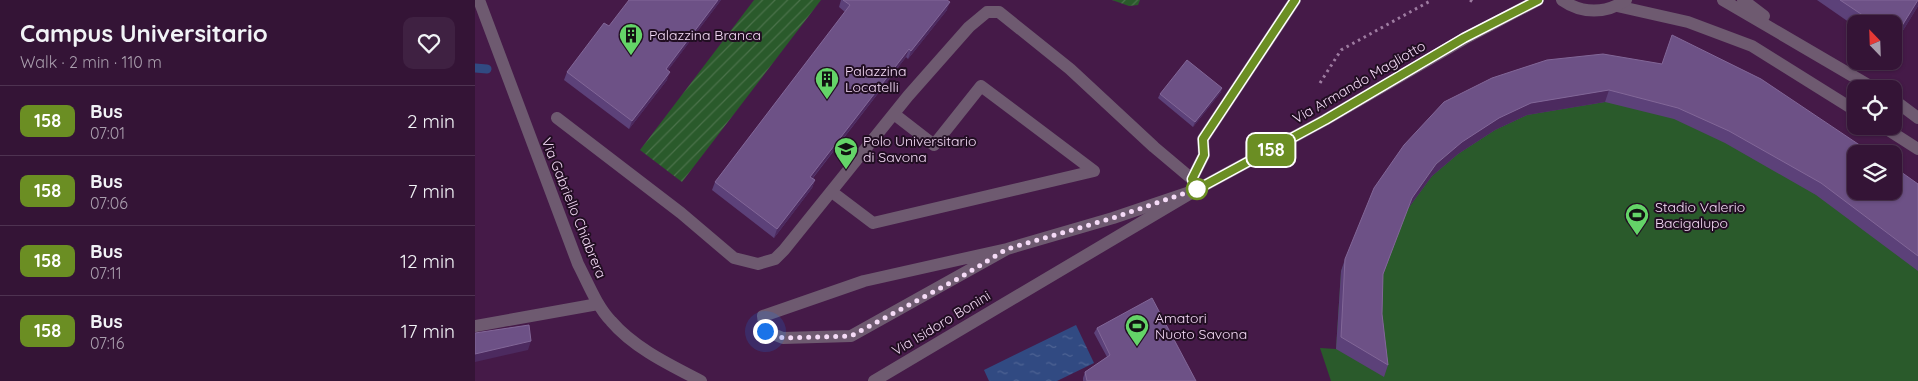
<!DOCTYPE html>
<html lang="en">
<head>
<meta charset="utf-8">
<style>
  :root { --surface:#341436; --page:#3f2142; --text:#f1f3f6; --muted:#a99ead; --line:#4e3351 }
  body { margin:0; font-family:Quicksand,sans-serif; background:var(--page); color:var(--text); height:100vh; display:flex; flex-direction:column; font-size:19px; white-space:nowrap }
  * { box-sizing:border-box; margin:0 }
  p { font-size:16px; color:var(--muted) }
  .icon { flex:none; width:28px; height:28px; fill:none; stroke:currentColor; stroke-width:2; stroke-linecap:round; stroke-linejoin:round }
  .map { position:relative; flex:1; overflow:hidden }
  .drawer { display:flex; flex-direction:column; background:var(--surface); width:475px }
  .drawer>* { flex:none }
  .badge { padding:0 10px; border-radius:8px; font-size:18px; line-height:32px }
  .needle { width:32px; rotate:337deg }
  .fabs { position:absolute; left:1372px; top:15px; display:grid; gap:10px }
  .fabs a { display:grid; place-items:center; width:55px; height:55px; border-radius:10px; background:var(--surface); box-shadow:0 1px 4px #0004,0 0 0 1px var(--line); font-size:25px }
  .you { position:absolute; width:25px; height:25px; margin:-12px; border:4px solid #fff; border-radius:50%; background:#1a73e8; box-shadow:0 0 0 8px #1a73e833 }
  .map>.badge { position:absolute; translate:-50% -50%; box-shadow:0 0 0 2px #fff }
  .round { display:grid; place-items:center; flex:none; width:52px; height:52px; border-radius:10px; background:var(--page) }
  .headline { display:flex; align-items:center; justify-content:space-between; height:85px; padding:0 20px }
  h1 { font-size:24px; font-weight:800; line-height:38px }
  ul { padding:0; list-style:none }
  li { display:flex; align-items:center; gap:15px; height:70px; padding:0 20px; border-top:1px solid var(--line) }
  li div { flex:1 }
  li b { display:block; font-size:19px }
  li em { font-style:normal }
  li .badge { min-width:55px; font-weight:700; text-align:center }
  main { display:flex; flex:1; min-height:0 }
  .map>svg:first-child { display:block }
  .grass { fill:#2a5a2b }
  .garden { fill:url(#garden-furrows) }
  .water { fill:url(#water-ripples) }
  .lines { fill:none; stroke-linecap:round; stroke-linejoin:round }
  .stream { stroke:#314a82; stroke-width:9 }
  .path { stroke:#9e7ca1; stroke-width:3; stroke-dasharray:2.5 4; stroke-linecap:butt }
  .service { stroke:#6e5a70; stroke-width:12 }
  .minor { stroke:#6e5a70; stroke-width:12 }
  .tertiary { stroke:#6e5a70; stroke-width:12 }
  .wall { fill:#5c4179 }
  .shaded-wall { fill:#4c2a5f }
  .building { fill:#6d5186; stroke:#826798 }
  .line-casing { stroke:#fff; stroke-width:11 }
  .line { stroke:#6b8e23; stroke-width:8 }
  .walk { stroke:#f5dbf7; stroke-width:5; stroke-dasharray:0 9 }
  .stop-dot { fill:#fff; stroke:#6b8e23; stroke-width:2.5 }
  .labels { text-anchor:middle; stroke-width:4; stroke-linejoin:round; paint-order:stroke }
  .poi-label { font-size:14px; fill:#f5dbf7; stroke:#210e22; text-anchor:start }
  .street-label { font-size:14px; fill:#f5dbf7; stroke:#210e22 }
</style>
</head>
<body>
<main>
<section class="drawer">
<div class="headline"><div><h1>Campus Universitario</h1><p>Walk · 2 min · 110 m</p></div><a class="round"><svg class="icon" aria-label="heart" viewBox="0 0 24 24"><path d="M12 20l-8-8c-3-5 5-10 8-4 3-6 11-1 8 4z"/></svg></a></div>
<ul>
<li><span class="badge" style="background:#6b8e23;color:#fff">158</span><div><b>Bus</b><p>07:01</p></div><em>2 min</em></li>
<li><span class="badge" style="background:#6b8e23;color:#fff">158</span><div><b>Bus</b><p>07:06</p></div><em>7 min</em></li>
<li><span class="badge" style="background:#6b8e23;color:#fff">158</span><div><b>Bus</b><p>07:11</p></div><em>12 min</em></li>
<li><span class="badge" style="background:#6b8e23;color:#fff">158</span><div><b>Bus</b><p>07:16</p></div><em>17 min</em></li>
</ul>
</section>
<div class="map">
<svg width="1443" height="381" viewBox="0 0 1443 381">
  <defs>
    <pattern id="garden-furrows" width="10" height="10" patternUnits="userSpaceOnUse" patternTransform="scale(1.25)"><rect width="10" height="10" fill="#2a5a2b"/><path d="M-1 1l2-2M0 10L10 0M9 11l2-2" fill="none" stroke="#4a714a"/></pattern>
    <pattern id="water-ripples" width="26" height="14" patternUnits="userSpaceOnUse" patternTransform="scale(1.25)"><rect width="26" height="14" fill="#314a82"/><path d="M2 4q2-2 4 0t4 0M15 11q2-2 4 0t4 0" fill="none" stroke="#4f6494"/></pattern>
  </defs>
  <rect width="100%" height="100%" fill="#451a48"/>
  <path class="grass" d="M 1124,65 L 1381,191 L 1419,191 L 1443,198 L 1443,381 L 856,381 L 845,348 L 861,349 L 866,271 L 895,200 Z"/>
  <path class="garden" d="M 279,0 L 346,0 L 207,182 L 165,150 Z
    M 637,0 L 665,0 L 663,5 L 654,6 Z"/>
  <path class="water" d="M 601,325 L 619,363 L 582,381 L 514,381 L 509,370 Z"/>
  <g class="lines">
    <path class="stream" d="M 0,68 L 12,69"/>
    <path class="path" d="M 995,0 L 998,2
      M 845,83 L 866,50 L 957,0"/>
    <path class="service" d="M 82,118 L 206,213 L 259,258 L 283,264 L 300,259 L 309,250 L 433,96 L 494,27 L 512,12 L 524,12 L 595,69 L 679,147 L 717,179
      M 357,192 L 398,223 L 619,171 L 506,86 L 459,145 L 419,114
      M 532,249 L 376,336 L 308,338 L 290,331 L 288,316 L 389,281 L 532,249 L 638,218 L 721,190 L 717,179 L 729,155 L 728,139 L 820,0"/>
    <path class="minor" d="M 4,0 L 103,264 C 113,283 121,305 136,321 C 159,348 195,365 226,381
      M 1248,0 L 1400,89
      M 1268,0 L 1289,16
      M 1142,6 L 1213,22 L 1277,46 L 1381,111
      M 1419,100 L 1443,118
      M 1407,126 L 1443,149
      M 0,326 L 123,304"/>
    <path class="tertiary" d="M 1087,0 C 1107,14 1131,14 1151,0
      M 399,381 L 721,190 L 850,120 L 989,39 L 1063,0"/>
  </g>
  <path class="wall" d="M 246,0 L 193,70 L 192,80 L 154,129 L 89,80 L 92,72 L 134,26 Z
    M 366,0 L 472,0 L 472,10 L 433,59 L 431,57 L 338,178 L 340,180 L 337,188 L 299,238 L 237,190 L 240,182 L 370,12 L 364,7 Z
    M 1342,0 L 1443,0 L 1443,6 L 1419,45 L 1419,24 L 1381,24 L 1381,27 Z
    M 1072,60 L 1443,184 L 1443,271 L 1341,195 L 1250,143 L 1199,119 L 1130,102 L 1052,115 L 1020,130 L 983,154 L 957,176 L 932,210 L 908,275 L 907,314 L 913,365 L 909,377 L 861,349 L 866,271 L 870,259 Z
    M 746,92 L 718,127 L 683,98 L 685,94 Z
    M 622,328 L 721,381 L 608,381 L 608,378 L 610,372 L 632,357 L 619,333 Z"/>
  <path class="shaded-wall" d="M 243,0 L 246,0 L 188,77 L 191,69 Z
    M 1443,0 L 1443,6 L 1419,45 L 1419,41 L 1420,37 Z
    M 475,2 L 472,10 L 433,59 L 436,51 Z
    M 434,49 L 431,57 L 332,185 L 335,177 Z
    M 195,72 L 192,80 L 154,129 L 157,121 Z
    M 747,88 L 746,92 L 718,127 L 720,122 Z
    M 1134,90 L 1130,102 L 1052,115 L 1020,130 L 983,154 L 957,176 L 932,210 L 937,198 L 961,164 L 987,142 L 1024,118 L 1056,103 Z
    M 340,180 L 337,188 L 299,238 L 302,229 Z
    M 56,341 L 53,350 L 0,362 L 0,354 Z"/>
  <path class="building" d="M 154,0 L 243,0 L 191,69 L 195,72 L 157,121 L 92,72 L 129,23 L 134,26 Z
    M 368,0 L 472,0 L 475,2 L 436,51 L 434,49 L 335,177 L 340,180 L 302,229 L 240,182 L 375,5 Z
    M 1365,0 L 1443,0 L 1420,37 L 1419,36 L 1419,24 L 1401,24 Z
    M 1197,35 L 1286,79 L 1398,154 L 1381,154 L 1381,191 L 1419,191 L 1419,167 L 1443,184 L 1443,256 L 1346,183 L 1254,131 L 1203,108 L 1134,90 L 1056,103 L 1024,118 L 987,142 L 961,164 L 937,198 L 908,274 L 907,314 L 913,365 L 866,337 L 870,259 L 899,188 L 929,145 L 969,102 L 1017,78 L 1072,60 L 1128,54 L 1187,64 Z
    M 712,60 L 747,88 L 720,122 L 685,94 Z
    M 677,298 L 721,381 L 612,381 L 610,372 L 635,355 L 622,328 Z
    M 54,325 L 56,341 L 0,354 L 0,333 Z"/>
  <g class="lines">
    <g class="line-casing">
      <path id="line" d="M 820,0 L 728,139 L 729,155 L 717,179 L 721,190 L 850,120 L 989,38 L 1063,0"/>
    </g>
    <use href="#line" class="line"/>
    <path class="walk" d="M 290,331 L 308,338 L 376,336 L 486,277 L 532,249 L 638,218 L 722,189"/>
  </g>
  <defs>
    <g id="building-pin" transform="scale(1.25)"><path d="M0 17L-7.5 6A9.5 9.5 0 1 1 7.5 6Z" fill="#64d468" stroke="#210e22"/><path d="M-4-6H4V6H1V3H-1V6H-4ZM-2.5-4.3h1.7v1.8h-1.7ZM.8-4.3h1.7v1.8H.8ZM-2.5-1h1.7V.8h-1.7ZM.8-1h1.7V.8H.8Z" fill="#111"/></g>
    <g id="university-pin" transform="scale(1.25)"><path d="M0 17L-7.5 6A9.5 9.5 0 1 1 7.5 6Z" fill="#64d468" stroke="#210e22"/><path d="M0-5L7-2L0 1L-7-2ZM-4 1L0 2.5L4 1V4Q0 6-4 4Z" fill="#111"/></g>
    <g id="stadium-pin" transform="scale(1.25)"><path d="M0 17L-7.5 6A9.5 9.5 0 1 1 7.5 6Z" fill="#64d468" stroke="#210e22"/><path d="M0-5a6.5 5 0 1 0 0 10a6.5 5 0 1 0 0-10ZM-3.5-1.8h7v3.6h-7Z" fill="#111"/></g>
  </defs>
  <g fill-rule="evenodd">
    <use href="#building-pin" x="156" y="35"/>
    <use href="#building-pin" x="352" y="79"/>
    <use href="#university-pin" x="371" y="149"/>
    <use href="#stadium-pin" x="1162" y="215"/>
    <use href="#stadium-pin" x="662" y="326"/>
  </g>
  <circle class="stop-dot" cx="722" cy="189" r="10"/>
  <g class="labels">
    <g class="poi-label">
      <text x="174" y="40">Palazzina Branca</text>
      <text x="370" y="76">Palazzina<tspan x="370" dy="16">Locatelli</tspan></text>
      <text x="388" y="146">Polo Universitario<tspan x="388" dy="16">di Savona</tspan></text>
      <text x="1180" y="212">Stadio Valerio<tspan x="1180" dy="16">Bacigalupo</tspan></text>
      <text x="680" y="323">Amatori<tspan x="680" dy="16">Nuoto Savona</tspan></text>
    </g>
    <g class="street-label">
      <text transform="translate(884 82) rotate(-30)" y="5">Via Armando Magliotto</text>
      <text transform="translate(99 208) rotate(68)" y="5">Via Gabriello Chiabrera</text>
      <text transform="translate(466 323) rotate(-31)" y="5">Via Isidoro Bonini</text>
    </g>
  </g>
</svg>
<div class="fabs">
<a><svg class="needle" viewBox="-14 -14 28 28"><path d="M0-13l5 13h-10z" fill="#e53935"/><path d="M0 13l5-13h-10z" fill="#a99ead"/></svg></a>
<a><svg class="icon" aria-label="locate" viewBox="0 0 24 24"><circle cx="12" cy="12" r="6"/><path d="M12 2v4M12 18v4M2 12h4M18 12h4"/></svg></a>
<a><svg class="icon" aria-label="layers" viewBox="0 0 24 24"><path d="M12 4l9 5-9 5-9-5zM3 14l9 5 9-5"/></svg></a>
</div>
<div class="you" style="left:290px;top:331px"></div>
<b class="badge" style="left:796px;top:150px;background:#6b8e23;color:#fff">158</b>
</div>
</main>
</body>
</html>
